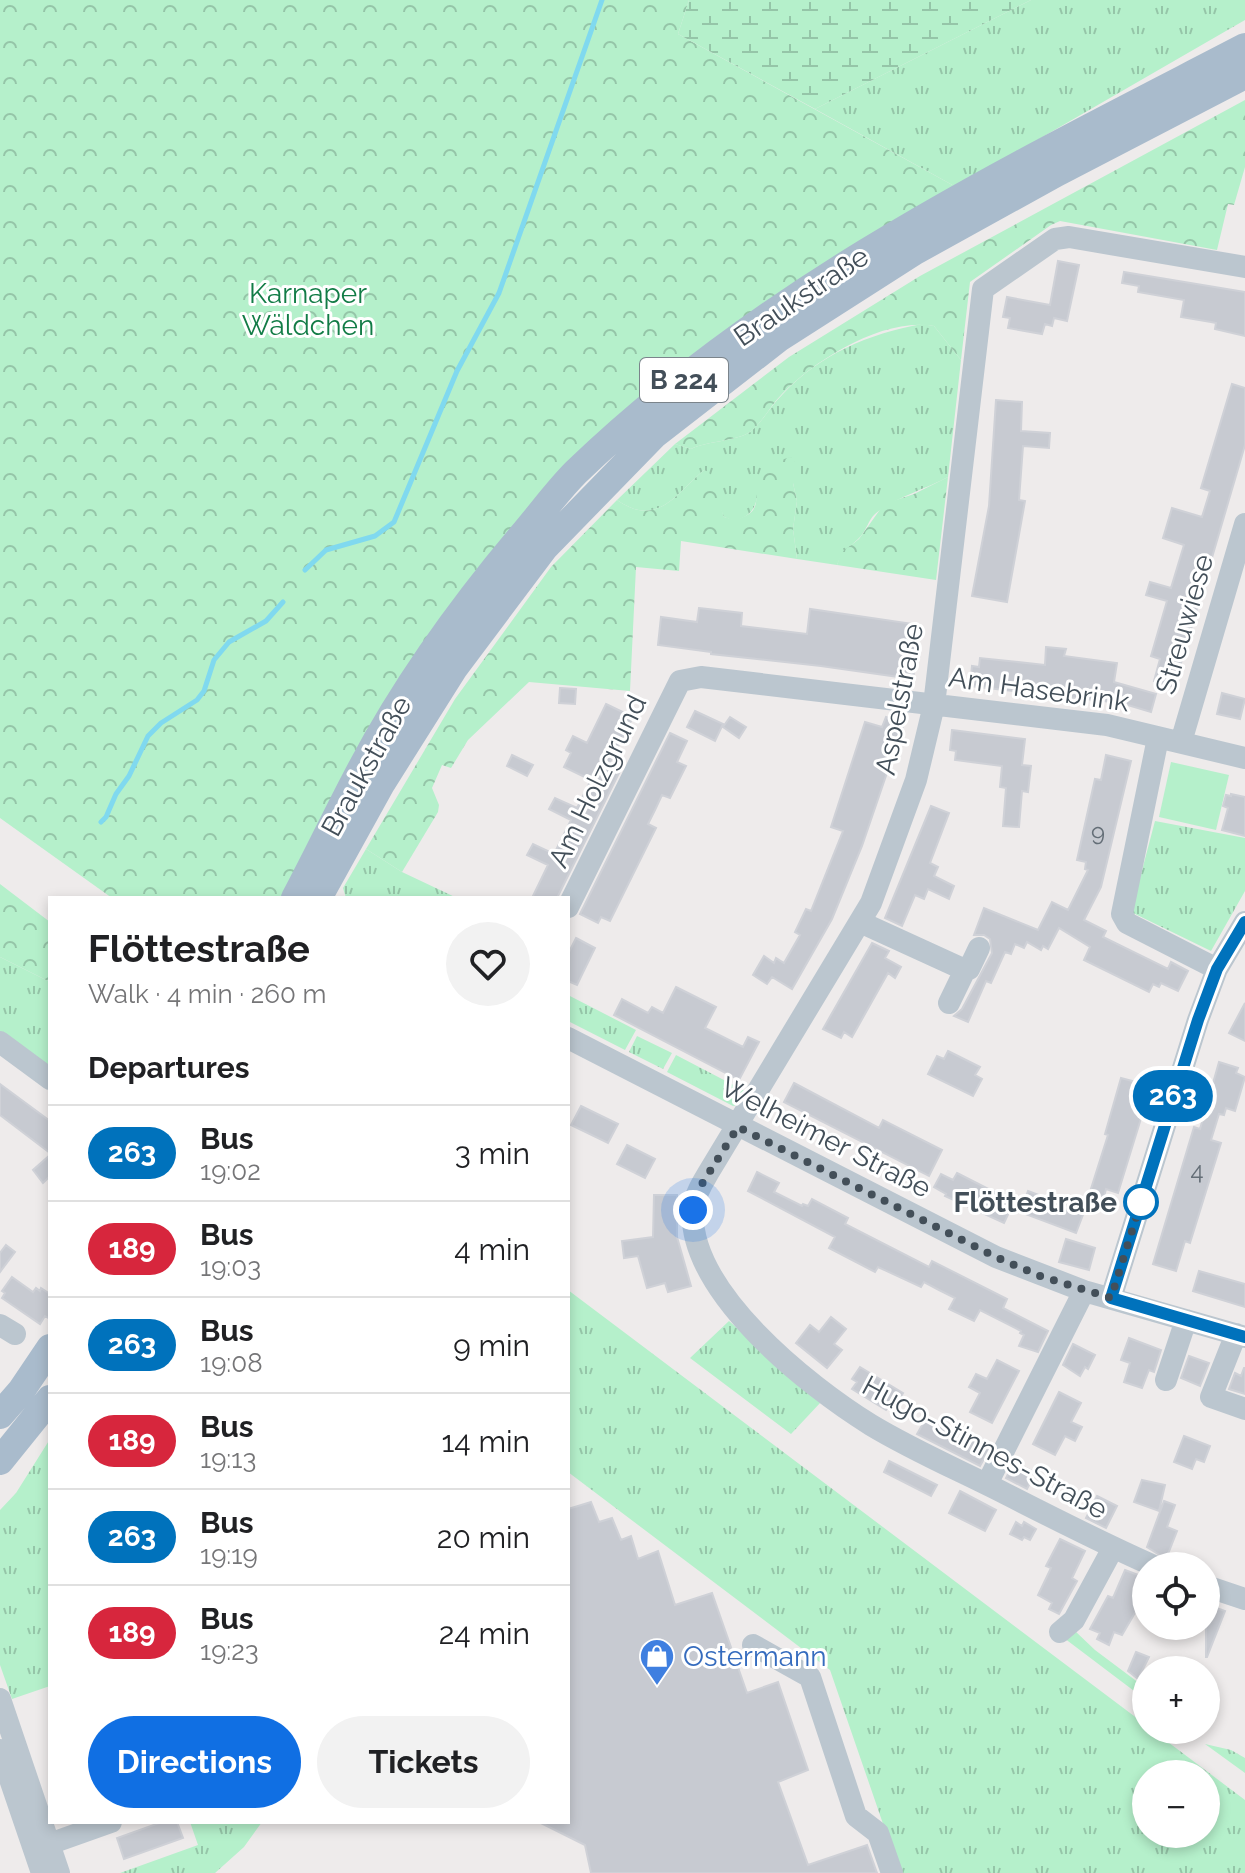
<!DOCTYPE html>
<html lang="en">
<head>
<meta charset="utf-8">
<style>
  :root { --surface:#fff; --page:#f2f2f2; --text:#202124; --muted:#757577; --line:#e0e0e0; --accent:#106fe3 }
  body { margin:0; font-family:Raleway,sans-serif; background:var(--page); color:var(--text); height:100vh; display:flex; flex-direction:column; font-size:30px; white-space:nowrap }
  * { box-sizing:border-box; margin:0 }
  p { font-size:26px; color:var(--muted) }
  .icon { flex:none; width:44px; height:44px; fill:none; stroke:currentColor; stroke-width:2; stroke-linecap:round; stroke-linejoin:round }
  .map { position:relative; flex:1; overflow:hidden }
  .side { position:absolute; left:48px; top:896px; width:522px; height:928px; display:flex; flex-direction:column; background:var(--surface); border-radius:0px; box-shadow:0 4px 12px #0003 }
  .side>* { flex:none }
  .badge { padding:0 16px; border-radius:26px; font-size:28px; line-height:52px }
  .fabs { position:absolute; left:1132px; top:1552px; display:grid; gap:16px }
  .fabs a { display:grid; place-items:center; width:88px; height:88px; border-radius:50%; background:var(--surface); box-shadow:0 4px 12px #0003; font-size:40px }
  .you { position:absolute; width:40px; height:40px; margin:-20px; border:6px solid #fff; border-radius:50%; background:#1a73e8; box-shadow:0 0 0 12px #1a73e833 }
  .map>.badge { position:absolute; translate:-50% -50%; box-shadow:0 0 0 4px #fff }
  h2 { padding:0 40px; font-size:30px; line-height:72px }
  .round { display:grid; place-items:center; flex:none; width:84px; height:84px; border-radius:42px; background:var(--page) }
  .overview { display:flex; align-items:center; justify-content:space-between; height:136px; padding:0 40px }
  h1 { font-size:38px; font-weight:700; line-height:60px }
  .button { display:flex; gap:16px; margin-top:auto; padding:16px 40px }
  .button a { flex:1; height:92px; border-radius:48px; background:var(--accent); color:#fff; font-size:32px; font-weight:700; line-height:92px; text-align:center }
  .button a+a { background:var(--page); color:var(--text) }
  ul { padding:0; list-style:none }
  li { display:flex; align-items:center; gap:24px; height:96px; padding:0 40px; border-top:2px solid var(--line) }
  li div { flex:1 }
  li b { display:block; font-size:30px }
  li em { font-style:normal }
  li .badge { min-width:88px; font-weight:700; text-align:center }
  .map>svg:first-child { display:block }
  .grass { fill:url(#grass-tufts); fill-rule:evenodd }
  .forest { fill:url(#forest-crowns) }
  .wetland { fill:url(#wetland-marsh) }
  .pitch { fill:#b5f0cb }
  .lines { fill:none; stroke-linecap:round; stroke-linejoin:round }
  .stream { stroke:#80d9ef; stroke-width:5 }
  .building { fill:#c7cad1; stroke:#cfd1d7; stroke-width:2 }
  .minor { stroke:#bbc6cf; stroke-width:22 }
  .major { stroke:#a9bbcc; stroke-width:28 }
  .line-casing { stroke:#fff; stroke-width:18 }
  .line { stroke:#0072bc; stroke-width:12 }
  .walk { stroke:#434f59; stroke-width:8; stroke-dasharray:0 14.4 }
  .stop-dot { fill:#fff; stroke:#0072bc; stroke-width:4 }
  .labels { text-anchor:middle; stroke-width:6; stroke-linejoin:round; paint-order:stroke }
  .number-label { font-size:24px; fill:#646e77 }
  .shield { fill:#fff; stroke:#7b848b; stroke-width:2 }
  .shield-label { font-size:26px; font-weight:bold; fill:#434f59 }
  .park-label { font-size:28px; fill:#127c46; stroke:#fff }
  .street-label { font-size:28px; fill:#434f59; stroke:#fff }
  .stop-label { font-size:28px; font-weight:bold; fill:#434f59; stroke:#fff; text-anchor:end }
  .shop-label { font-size:28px; fill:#366cbe; stroke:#fff; text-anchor:start }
</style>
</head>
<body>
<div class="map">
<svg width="1245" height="1873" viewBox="0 0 1245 1873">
  <defs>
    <pattern id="grass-tufts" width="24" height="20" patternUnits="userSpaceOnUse" patternTransform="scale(2)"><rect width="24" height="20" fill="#b5f0cb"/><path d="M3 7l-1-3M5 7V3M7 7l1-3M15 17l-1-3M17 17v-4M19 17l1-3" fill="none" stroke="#95c5a8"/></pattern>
    <pattern id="forest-crowns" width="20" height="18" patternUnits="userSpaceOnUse" patternTransform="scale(2)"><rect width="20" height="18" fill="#b5f0cb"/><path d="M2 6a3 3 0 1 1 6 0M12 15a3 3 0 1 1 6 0" fill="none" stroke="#95c5a8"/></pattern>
    <pattern id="wetland-marsh" width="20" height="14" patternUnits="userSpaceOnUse" patternTransform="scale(2)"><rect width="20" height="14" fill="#b5f0cb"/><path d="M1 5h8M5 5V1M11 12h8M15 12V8" fill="none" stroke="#95c5a8"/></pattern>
  </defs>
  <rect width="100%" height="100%" fill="#eeebeb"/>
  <path class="grass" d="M 1031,0 L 1245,0 L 1245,20 L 956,187 L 815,109 Z
    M 922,324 L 934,326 L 961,360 L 948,477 C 928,488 889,500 874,515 C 869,520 866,530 861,536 C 851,547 842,550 837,565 L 797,559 L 793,529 L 797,501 L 793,483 L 758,491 C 756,508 752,515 735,521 L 724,517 L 704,470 C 675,495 657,528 617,500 L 675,444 L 691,449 C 707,441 737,441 750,432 C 763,422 770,406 782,395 C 820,354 868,334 922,324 Z
    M 1155,821 L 1245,838 L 1245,891 L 1211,951 L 1131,912 Z
    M 366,849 L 402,872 L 457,898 L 346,898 L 343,888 Z
    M 0,957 L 50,982 L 50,1067 L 0,1033 Z
    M 568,995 L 636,1030 L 625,1050 L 568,1021 Z
    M 637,1036 L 672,1053 L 663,1069 L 629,1052 Z
    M 676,1055 L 745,1091 L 737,1105 L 733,1106 L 667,1072 Z
    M 568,1290 L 1146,1725 L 1146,1730 L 1152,1730 L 1245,1800 L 1245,1873 L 900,1873 L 830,1670 L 568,1472 ZM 1146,1774 L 1206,1774 L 1206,1834 L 1146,1834 Z
    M 729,1321 L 821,1402 L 791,1434 L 690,1358 Z
    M 50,1439 L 50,1686 L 12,1699 L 0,1665 L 0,1510 L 16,1493 Z
    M 1074,1630 L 1095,1650 L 1139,1683 L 1143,1678 L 1146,1680 L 1146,1700 L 1060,1635 Z
    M 1205,1744 L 1231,1750 L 1245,1758 L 1245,1773 Z
    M 190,1822 L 262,1822 L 244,1847 L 215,1873 L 120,1873 L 198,1845 Z"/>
  <path class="forest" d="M 0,0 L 689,0 L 678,34 L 956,187 L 575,471 L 294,898 L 112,898 L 0,818 Z
    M 1245,100 L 1245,167 L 1234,205 L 1228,204 L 1217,250 L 1060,221 L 1051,225 L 970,282 L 961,360 L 934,326 C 884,317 816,359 782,394 C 770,406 763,422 750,432 C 737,441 707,441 691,449 L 675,444 L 789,357 L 920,276 Z
    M 791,457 L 798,466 L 800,474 L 793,483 L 797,501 L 793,529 L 797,559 L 681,541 L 679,571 L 636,567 L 630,691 L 529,682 L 468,740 L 451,768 L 442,765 L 432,788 L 439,805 L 438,812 L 402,872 L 366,849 L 455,699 L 551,567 L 617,500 C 657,528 675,495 704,470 L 709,472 L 724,517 L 735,520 C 766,511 752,498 759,476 C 760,471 764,468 767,464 Z
    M 948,477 L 936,580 L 837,565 L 841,553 L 859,539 L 884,504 L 914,494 Z
    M 0,884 L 50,922 L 50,982 L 0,957 Z"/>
  <path class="wetland" d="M 689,0 L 1031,0 L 815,109 L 678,34 Z"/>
  <path class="pitch" d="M 1171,762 L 1229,775 L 1216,830 L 1159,817 Z"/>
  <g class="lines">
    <path class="stream" d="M 305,570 L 326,550 L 375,536 L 394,522 L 457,371 L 499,293 L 602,0
      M 101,822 L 106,817 L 116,794 L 129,776 L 148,736 L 161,723 L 197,700 L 204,691 L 214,660 L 229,642 L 266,621 L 283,602"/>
  </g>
  <path class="building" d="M 1058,261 L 1079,265 L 1067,321 L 1054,318 L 1052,326 L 1045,324 L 1042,334 L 1008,328 L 1010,318 L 1003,317 L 1007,297 L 1050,305 Z
    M 1124,272 L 1245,292 L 1245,336 L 1215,329 L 1216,323 L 1211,322 L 1181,317 L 1184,300 L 1138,292 L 1139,286 L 1122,283 Z
    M 1232,384 L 1245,388 L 1245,445 L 1174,687 L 1154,681 L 1160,659 L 1151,656 L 1167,601 L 1146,595 L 1150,582 L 1171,588 L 1184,545 L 1163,538 L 1172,508 L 1202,517 L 1210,491 L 1201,488 Z
    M 996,400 L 1022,402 L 1021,431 L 1050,433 L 1049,448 L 1023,446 L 1019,500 L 1025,501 L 1007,602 L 972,596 L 989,506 Z
    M 699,608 L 742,613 L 741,626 L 807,634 L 810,609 L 920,625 L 913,679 L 821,666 L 711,654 L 711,652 L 658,645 L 661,617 L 697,622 Z
    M 1046,647 L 1066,649 L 1064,656 L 1117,663 L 1114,682 L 1156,694 L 1151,712 L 1121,703 L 970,686 L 972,666 L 979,667 L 980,658 L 1045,665 Z
    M 560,688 L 576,689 L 575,704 L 559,703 Z
    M 1222,693 L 1245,699 L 1240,719 L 1217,714 Z
    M 606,704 L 633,717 L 608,766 L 620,771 L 557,898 L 532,898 L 548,865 L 527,855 L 533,844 L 554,854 L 571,820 L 549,809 L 555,798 L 577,808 L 591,780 L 564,767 L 571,753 L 566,750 L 573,736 L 587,743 Z
    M 695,711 L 723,724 L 715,741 L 687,727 Z
    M 730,717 L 746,727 L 739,738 L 723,727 Z
    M 886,717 L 904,723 L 862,846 L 832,919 L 792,989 L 772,977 L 767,984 L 753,975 L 764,956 L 774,963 L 776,958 L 784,963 L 800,935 L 795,932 L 806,909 L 811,911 L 843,831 L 831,827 L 865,722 L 882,727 Z
    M 952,730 L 1025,739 L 1022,765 L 1031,766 L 1028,792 L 1022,791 L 1019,827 L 1003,826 L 1006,788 L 1000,787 L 1002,766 L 955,760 L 956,751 L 950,750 Z
    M 670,733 L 687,741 L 677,762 L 686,766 L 670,798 L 662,795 L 655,810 L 648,824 L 656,828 L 610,921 L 601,917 L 598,923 L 580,914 Z
    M 512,755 L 533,765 L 527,776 L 507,766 Z
    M 1106,755 L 1131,761 L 1101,887 L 1084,920 L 1106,931 L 1103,937 L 1168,969 L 1171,962 L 1188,971 L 1178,991 L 1161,983 L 1159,987 L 1153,984 L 1149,992 L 1084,960 L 1090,947 L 1059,928 L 1048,949 L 1043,946 L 1041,950 L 1027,942 L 1024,948 L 1015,944 L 1011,954 L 1005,952 L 991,983 L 986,981 L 968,1022 L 954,1016 L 962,1009 L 992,953 L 990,939 L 984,935 L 974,935 L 984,908 L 1038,930 L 1052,902 L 1068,910 L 1088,870 L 1085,869 L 1086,862 L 1077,860 L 1095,779 L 1101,780 Z
    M 1231,794 L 1245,797 L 1245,836 L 1222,830 L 1228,808 L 1223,806 L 1226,795 L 1231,796 Z
    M 931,806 L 949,813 L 930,863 L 938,867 L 934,876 L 954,886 L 949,899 L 928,889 L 924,899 L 915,895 L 902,926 L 885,918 Z
    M 576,938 L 595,948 L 577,985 L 568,981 L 568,954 Z
    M 872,943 L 889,951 L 885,958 L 901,967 L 895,978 L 888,973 L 852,1037 L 844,1032 L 841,1038 L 823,1029 Z
    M 676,987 L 716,1007 L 705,1028 L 743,1047 L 748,1037 L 759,1042 L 739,1080 L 614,1015 L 622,999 L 648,1013 L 652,1007 L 663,1013 Z
    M 1245,1003 L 1245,1041 L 1229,1033 Z
    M 948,1051 L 980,1067 L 975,1075 L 982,1079 L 973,1096 L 928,1074 L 937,1056 L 944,1059 Z
    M 1219,1062 L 1238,1068 L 1236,1073 L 1245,1077 L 1235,1111 L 1226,1108 L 1224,1115 L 1219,1114 L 1211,1140 L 1221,1143 L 1190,1243 L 1185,1241 L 1176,1271 L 1153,1264 L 1194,1127 L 1200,1129 Z
    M 1121,1078 L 1151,1086 L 1118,1193 L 1106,1189 L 1104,1197 L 1090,1192 L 1108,1135 L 1105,1134 Z
    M 794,1083 L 879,1128 L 883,1120 L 942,1150 L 929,1176 L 784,1102 Z
    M 0,1084 L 50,1121 L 50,1153 L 0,1115 Z
    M 581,1106 L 618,1124 L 608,1143 L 571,1125 Z
    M 627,1145 L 655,1159 L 645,1178 L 617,1164 Z
    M 50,1155 L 50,1176 L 43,1183 L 33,1170 Z
    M 757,1172 L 779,1183 L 774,1192 L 802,1206 L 803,1204 L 808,1206 L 812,1199 L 848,1218 L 845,1224 L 929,1267 L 932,1261 L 1007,1299 L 1003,1308 L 1048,1331 L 1038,1352 L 1019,1346 L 1024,1335 L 1020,1333 L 1021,1331 L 980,1310 L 974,1321 L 949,1309 L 955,1298 L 939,1290 L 924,1282 L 921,1287 L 878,1267 L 875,1272 L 829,1248 L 835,1237 L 748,1191 Z
    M 957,1173 L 1014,1202 L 1004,1223 L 945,1196 L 946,1194 L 934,1187 L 941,1174 L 953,1180 Z
    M 1028,1191 L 1084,1212 L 1076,1233 L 1020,1212 Z
    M 654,1195 L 677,1195 L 677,1237 L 691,1286 L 668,1292 L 665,1283 L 647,1288 L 638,1256 L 624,1258 L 622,1241 L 653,1237 Z
    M 1066,1239 L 1095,1248 L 1089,1270 L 1059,1262 Z
    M 6,1245 L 15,1252 L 0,1272 L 0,1253 Z
    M 1199,1271 L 1245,1284 L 1245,1307 L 1193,1291 Z
    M 12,1277 L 33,1292 L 36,1288 L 40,1291 L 41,1288 L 50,1294 L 50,1319 L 45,1316 L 40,1324 L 2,1298 L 5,1293 L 2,1291 Z
    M 831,1317 L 846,1329 L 834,1344 L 842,1350 L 827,1368 L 796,1343 L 810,1325 L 819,1332 Z
    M 1129,1338 L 1161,1350 L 1154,1372 L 1149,1370 L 1142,1388 L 1124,1382 L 1130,1363 L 1121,1360 Z
    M 1073,1344 L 1095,1355 L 1088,1369 L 1085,1367 L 1080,1376 L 1063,1365 Z
    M 1189,1356 L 1209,1363 L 1200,1386 L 1181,1378 Z
    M 997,1360 L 1019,1371 L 992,1423 L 970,1412 L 980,1393 L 969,1387 L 976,1374 L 987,1379 Z
    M 860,1367 L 903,1393 L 895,1406 L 891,1403 L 886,1410 L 852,1389 L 857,1382 L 852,1379 Z
    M 1244,1368 L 1245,1368 L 1245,1394 L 1229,1389 L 1235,1373 L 1241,1376 Z
    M 1059,1392 L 1081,1403 L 1071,1422 L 1082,1427 L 1075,1441 L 1065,1436 L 1055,1455 L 1033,1444 Z
    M 925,1420 L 948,1432 L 946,1437 L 966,1449 L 972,1438 L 983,1441 L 981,1446 L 989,1450 L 980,1466 L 917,1434 Z
    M 1184,1436 L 1210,1446 L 1204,1462 L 1196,1459 L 1192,1469 L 1174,1462 Z
    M 889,1461 L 937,1485 L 931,1496 L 884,1472 Z
    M 1014,1462 L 1032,1471 L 1027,1479 L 1031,1481 L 1027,1489 L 1006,1478 Z
    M 1142,1480 L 1165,1485 L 1159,1511 L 1134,1502 Z
    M 960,1491 L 996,1510 L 985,1531 L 949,1513 Z
    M 1097,1496 L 1117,1506 L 1106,1528 L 1086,1518 Z
    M 1164,1501 L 1175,1505 L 1167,1527 L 1177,1531 L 1166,1559 L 1147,1547 Z
    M 591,1502 L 599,1522 L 612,1518 L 621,1540 L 631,1536 L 638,1559 L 658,1551 L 675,1605 L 712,1593 L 747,1693 L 778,1682 L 808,1770 L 778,1782 L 808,1865 L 867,1845 L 877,1873 L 591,1873 L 585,1845 L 539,1822 L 568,1822 L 568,1509 Z
    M 1016,1522 L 1022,1526 L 1024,1522 L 1036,1529 L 1030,1540 L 1024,1537 L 1022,1540 L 1010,1534 Z
    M 1060,1539 L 1085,1551 L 1072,1578 L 1077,1581 L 1059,1614 L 1049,1609 L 1052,1603 L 1038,1595 L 1051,1568 L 1046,1566 Z
    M 1125,1570 L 1146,1578 L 1146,1594 L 1122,1635 L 1114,1632 L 1109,1645 L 1097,1639 L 1100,1633 L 1090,1629 L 1108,1596 L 1113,1598 Z
    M 1206,1604 L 1225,1611 L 1207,1657 L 1206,1657 Z
    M 1136,1652 L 1149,1657 L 1138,1679 L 1128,1671 Z
    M 162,1822 L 177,1822 L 183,1838 L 124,1859 L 117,1838 Z"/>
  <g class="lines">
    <path class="minor" d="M 1158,738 L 1122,914 L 1127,923 L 1217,969
      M 1181,742 L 1245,524
      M 568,907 L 680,681 L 701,677 L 1107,725 L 1245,758
      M 860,922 L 965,970 L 949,1003
      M 965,970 L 969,969 L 979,948
      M 568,1038 L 996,1257 L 1084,1291 L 1245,1337
      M 0,1042 L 50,1079
      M 1111,1298 L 1198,1020 L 1217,969 L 1245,922
      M 0,1325 L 15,1334
      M 1236,1334 L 1211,1397 L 1245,1409
      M 1166,1380 L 1186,1320
      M 987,1484 L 1084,1291
      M 1154,1566 C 1104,1544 1055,1519 1006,1494 C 961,1471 914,1451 871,1425 C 808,1386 686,1290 693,1208 C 695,1194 703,1182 710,1170 L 871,903 L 916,780 L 934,705 L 983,289 L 1055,239 L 1069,237 L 1245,267
      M 1206,1586 L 1245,1599
      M 1060,1632 L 1074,1620 L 1113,1548
      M 753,1645 L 810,1677 L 856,1816 L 878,1833 L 892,1873
      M 0,1699 L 59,1873
      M 0,1750 L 42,1873
      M 35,1849 L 111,1822"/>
    <path class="major" d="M 295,898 C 318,855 338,812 361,769 C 406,684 463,605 525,532 C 542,512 558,490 576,472 C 771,284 1008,170 1245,47
      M 318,898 L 381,784 L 454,668 L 544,548 L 654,435 L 779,338 L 915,251 L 1058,172 L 1245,75
      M 0,1415 L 21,1391 L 50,1348
      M 0,1461 L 50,1399"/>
  </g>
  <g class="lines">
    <g class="line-casing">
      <path id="line" d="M 1245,922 L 1217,969 L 1198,1020 L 1111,1298 L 1245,1337"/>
    </g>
    <use href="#line" class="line"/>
    <path class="walk" d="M 693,1210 L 700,1187 L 738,1127 L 996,1257 L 1040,1276 L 1111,1298 L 1141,1202"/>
  </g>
  <defs>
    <g id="shop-pin" transform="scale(1.8)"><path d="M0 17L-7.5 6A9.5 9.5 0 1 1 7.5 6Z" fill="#3f7fe0" stroke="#fff"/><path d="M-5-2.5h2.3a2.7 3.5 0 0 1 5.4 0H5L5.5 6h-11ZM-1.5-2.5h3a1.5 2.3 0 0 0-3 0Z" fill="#fff"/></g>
  </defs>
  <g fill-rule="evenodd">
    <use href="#shop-pin" x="657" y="1656"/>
  </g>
  <circle class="stop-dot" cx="1141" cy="1202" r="16"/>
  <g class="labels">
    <g class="number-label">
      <text x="1098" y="841">9</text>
      <text x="1197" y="1179">4</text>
    </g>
    <rect class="shield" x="640" y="358" width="88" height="44" rx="6"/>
    <g class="shield-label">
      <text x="684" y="389">B 224</text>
    </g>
    <g class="park-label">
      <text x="308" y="303">Karnaper<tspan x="308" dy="32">Wäldchen</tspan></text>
    </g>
    <g class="street-label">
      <text transform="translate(801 296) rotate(-34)" y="10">Braukstraße</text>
      <text transform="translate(1184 624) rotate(-74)" y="10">Streuwiese</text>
      <text transform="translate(1039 689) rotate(8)" y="10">Am Hasebrink</text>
      <text transform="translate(899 699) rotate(-79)" y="10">Aspelstraße</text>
      <text transform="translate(366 766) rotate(-61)" y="10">Braukstraße</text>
      <text transform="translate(597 781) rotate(-64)" y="10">Am Holzgrund</text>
      <text transform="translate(826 1137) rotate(27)" y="10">Welheimer Straße</text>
      <text transform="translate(985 1447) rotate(28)" y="10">Hugo-Stinnes-Straße</text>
    </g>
    <g class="stop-label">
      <text x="1117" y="1212">Flöttestraße</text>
    </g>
    <g class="shop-label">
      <text x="683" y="1666">Ostermann</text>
    </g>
  </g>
</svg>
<div class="fabs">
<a><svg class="icon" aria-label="locate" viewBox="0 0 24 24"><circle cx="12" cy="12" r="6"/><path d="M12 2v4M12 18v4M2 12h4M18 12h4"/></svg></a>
<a>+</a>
<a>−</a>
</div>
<div class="you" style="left:693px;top:1210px"></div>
<b class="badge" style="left:1173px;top:1096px;background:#0072bc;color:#fff">263</b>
<section class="side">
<div class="overview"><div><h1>Flöttestraße</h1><p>Walk · 4 min · 260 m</p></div><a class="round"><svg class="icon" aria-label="heart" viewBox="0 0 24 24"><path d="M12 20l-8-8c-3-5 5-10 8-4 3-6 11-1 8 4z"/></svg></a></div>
<h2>Departures</h2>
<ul>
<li><span class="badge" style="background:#0072bc;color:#fff">263</span><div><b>Bus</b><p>19:02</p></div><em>3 min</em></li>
<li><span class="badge" style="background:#d7263d;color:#fff">189</span><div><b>Bus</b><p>19:03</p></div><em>4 min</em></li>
<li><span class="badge" style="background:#0072bc;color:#fff">263</span><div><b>Bus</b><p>19:08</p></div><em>9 min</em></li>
<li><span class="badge" style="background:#d7263d;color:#fff">189</span><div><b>Bus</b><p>19:13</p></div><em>14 min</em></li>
<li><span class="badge" style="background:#0072bc;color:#fff">263</span><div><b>Bus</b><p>19:19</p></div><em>20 min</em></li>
<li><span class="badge" style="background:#d7263d;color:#fff">189</span><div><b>Bus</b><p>19:23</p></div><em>24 min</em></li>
</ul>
<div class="button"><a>Directions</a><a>Tickets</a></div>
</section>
</div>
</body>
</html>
